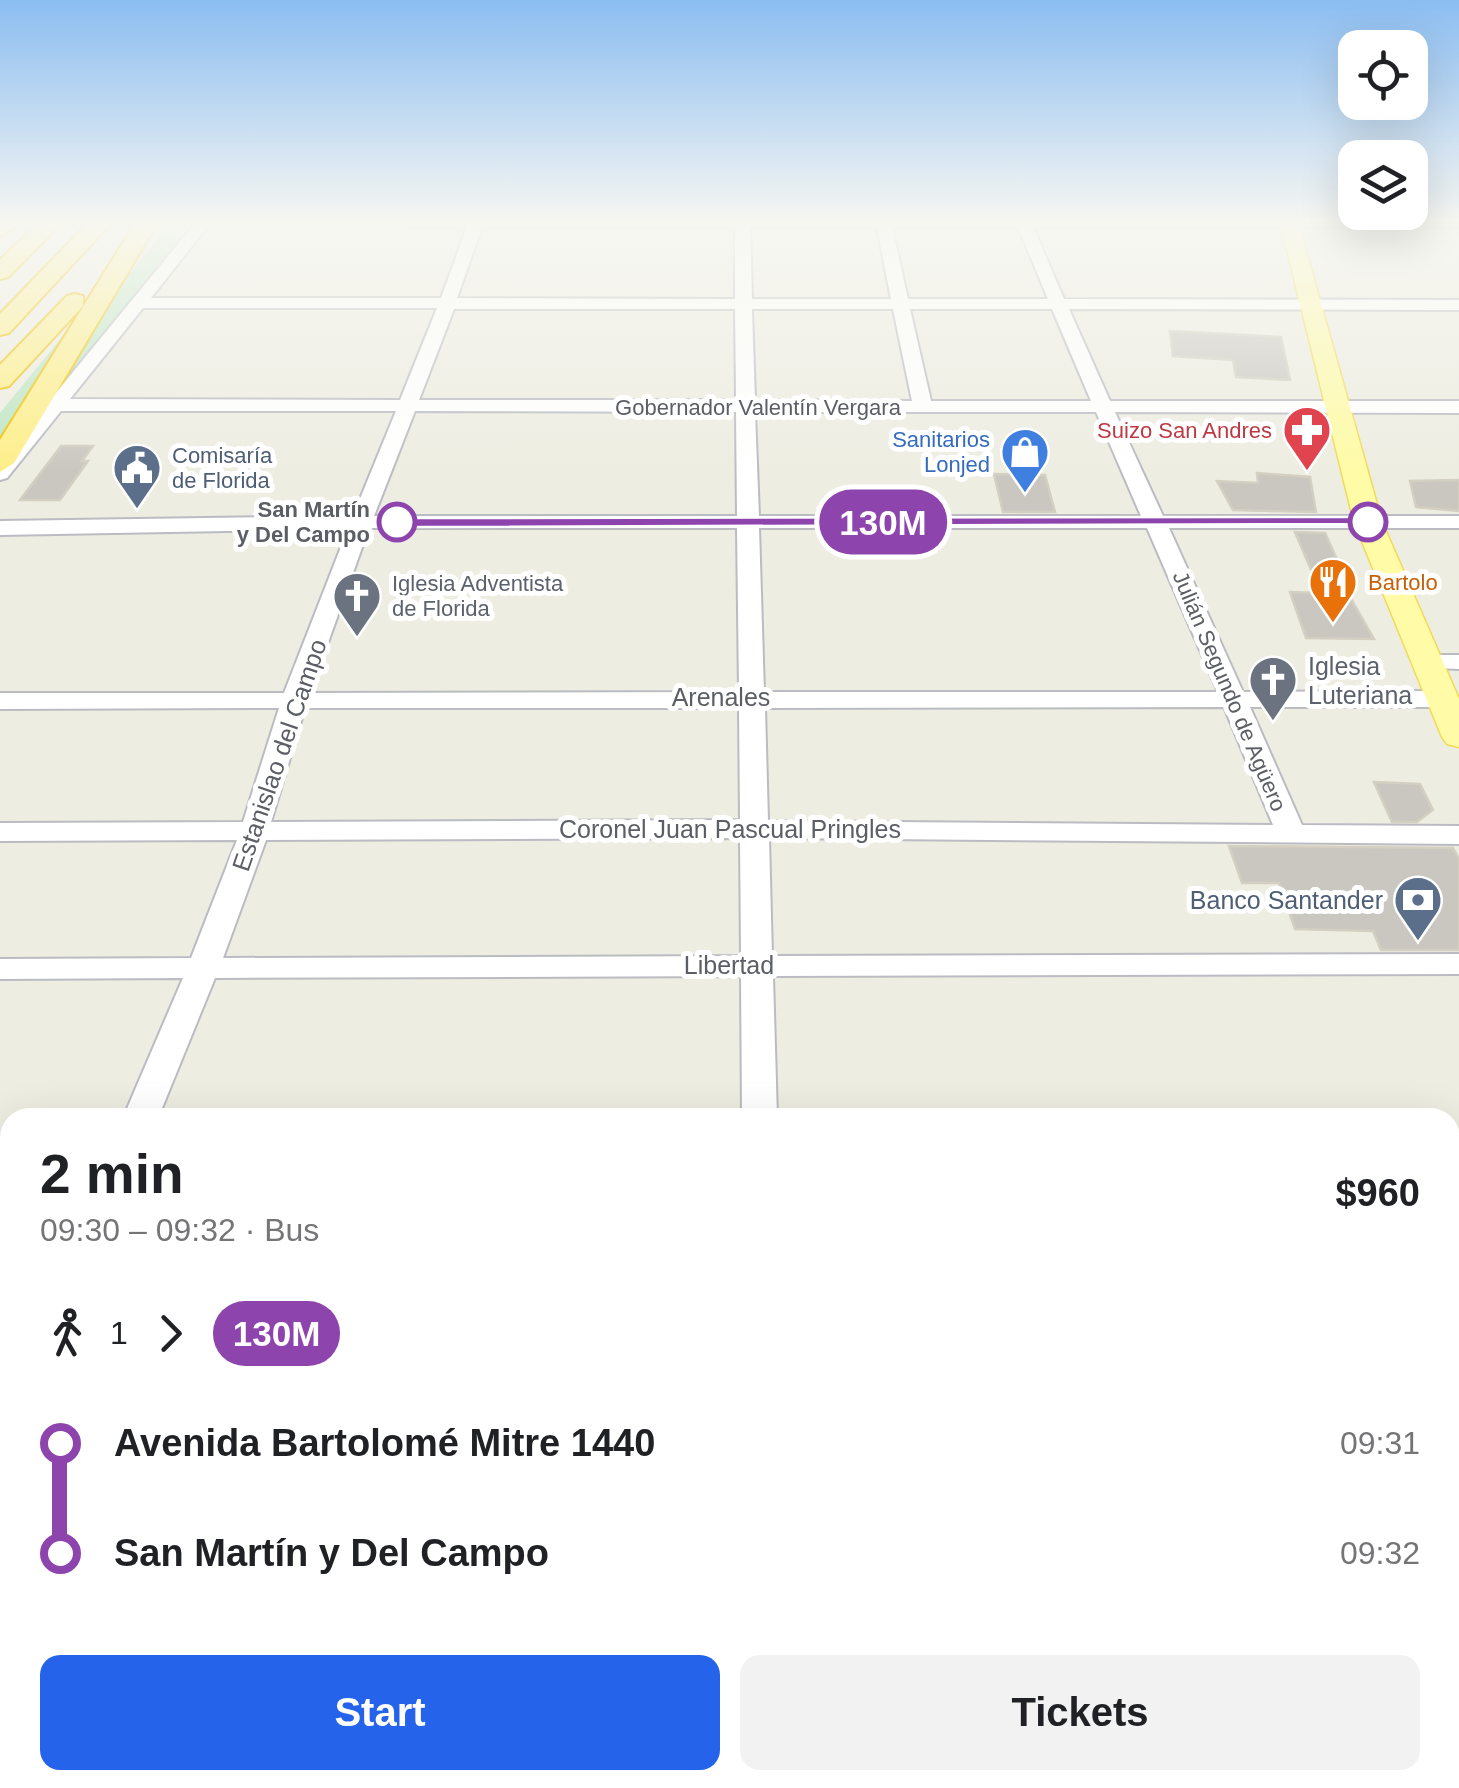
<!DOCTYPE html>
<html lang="en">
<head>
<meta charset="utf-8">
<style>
  :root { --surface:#fff; --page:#f2f2f2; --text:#202124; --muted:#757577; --accent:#2563eb }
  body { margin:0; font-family:Arial,sans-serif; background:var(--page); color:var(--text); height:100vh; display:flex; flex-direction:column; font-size:38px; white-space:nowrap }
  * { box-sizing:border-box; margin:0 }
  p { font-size:32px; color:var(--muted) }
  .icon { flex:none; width:55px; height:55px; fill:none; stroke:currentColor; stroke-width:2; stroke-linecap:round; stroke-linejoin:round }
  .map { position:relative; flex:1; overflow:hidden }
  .details { position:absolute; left:0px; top:1108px; width:1460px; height:682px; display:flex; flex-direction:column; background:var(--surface); border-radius:30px 30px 0 0; box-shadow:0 10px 40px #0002 }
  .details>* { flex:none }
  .badge { padding:0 20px; border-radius:32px; font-size:35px; line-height:65px }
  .controls { position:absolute; left:1338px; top:30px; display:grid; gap:20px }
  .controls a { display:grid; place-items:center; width:90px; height:90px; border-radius:20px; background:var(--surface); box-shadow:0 10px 40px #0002; font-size:50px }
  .map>.badge { position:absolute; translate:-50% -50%; box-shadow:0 0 0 5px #fff }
  .legs { display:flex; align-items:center; gap:15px; height:110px; padding:0 40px; font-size:32px }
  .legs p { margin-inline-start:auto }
  .head { display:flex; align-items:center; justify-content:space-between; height:170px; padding:0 40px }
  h1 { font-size:55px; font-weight:700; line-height:75px }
  .cta { display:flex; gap:20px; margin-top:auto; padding:20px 40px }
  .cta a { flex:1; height:115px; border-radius:20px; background:var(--accent); color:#fff; font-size:40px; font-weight:700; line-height:115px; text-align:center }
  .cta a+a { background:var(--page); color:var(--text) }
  ul { padding:0 40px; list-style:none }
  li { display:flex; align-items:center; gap:35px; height:110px; font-size:38px }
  li i { display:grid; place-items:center; width:15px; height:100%; margin:0 12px; background:currentColor }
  li i::after { content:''; width:25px; height:25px; margin:-12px; border:8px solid; border-radius:50%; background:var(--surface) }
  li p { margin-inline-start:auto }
  li:first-child i { background:linear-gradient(#0000 50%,currentColor 0) }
  li:last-child i { background:linear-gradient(currentColor 50%,#0000 0) }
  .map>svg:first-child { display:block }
  .green { fill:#bee6c3 }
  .building { fill:#c9c7c0; stroke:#d3cfc1; stroke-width:2.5 }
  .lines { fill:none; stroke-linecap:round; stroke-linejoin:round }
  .minor-casing { stroke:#babcc2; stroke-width:4 }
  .major-casing { stroke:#f3da56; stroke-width:3 }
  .highway-casing { stroke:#f0c200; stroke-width:4 }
  .minor { fill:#fff; fill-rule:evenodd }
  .major { fill:#fffba6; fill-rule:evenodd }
  .highway { fill:#feef89; fill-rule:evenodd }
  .line-1 { fill:#8e44ad; stroke:#fff; stroke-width:2.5 }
  .stop-1-dot { fill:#fff; stroke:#8e44ad; stroke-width:5 }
  .labels { text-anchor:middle; stroke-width:10; stroke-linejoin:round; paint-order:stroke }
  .far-street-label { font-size:22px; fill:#5b5e64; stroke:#fff }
  .far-health-label { font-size:22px; fill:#be3a42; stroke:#fff; text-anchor:end }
  .far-shop-label { font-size:22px; fill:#366cbe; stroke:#fff; text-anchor:end }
  .far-service-label { font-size:22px; fill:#4e5e75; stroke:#fff; text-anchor:start }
  .far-stop-label { font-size:22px; font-weight:bold; fill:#5b5e64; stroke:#fff; text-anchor:end }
  .far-food-label { font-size:22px; fill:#c56008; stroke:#fff; text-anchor:start }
  .far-worship-label { font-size:22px; fill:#5b616d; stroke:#fff; text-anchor:start }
  .worship-label { font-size:25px; fill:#5b616d; stroke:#fff; text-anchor:start }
  .street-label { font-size:25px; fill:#5b5e64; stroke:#fff }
  .service-label { font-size:25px; fill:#4e5e75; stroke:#fff; text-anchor:end }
</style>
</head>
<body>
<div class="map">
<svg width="1459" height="1788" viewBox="0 0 1459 1788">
  <rect width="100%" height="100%" fill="#eeede2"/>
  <path class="green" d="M 171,224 L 193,229 L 51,404 L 51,388 L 123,281 Z
    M 75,321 L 0,438 L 0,413 Z"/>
  <path class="building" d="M 1170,331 L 1281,337 L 1290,380 L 1236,377 L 1233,360 L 1173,356 Z
    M 61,446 L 93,446 L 82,461 L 88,461 L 60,500 L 20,500 Z
    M 1257,473 L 1310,477 L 1316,512 L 1233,510 L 1217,481 L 1258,483 Z
    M 994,474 L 1045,475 L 1055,512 L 1003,512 Z
    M 1459,480 L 1459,511 L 1416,507 L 1410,481 Z
    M 1295,532 L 1325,533 L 1339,564 L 1331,564 L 1374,639 L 1306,638 L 1290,592 L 1321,593 Z
    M 1374,782 L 1420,784 L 1433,810 L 1417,822 L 1392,822 Z
    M 1229,846 L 1453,848 L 1459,859 L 1459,950 L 1381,950 L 1373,931 L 1295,929 L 1279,883 L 1242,883 Z"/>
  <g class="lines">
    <g class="minor-casing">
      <path id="minor" d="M 196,222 L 211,222 L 151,298 L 441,298 L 467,227 L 411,226 L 404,222 L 1459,222 L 1459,227 L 1033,227 L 1064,299 L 1459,300 L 1459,310 L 1069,309 L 1110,401 L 1459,401 L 1459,413 L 1115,412 L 1163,516 L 1459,516 L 1459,528 L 1169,528 L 1243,692 L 1442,691 L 1455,699 L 1442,707 L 1250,707 L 1302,825 L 1459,826 L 1459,844 L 769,838 L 772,956 L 1459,954 L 1459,974 L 773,976 L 777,1118 L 742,1118 L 741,976 L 215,978 L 158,1118 L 123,1118 L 183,978 L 0,979 L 0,959 L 191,958 L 237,840 L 0,841 L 0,823 L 243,822 L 279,708 L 0,709 L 0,693 L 284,693 L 348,529 L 0,535 L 0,521 L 353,516 L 396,411 L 61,411 L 7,478 L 0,480 L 0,461 ZM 482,227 L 735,227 L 735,299 L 457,298 ZM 750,227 L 877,227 L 891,299 L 752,299 ZM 892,227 L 1018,227 L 1048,299 L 908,299 ZM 143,308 L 437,308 L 400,400 L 70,399 ZM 454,309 L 735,309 L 736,400 L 419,400 ZM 752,309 L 893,309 L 912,401 L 755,400 ZM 910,309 L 1052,309 L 1091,401 L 931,401 ZM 415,411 L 736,412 L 737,516 L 374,516 ZM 755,412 L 1096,412 L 1141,516 L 759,516 ZM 369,528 L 737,528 L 739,692 L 310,693 ZM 759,528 L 1147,528 L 1218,692 L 764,692 ZM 1224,707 L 1273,825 L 768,821 L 765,708 ZM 305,708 L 739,708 L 740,820 L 271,822 ZM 740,838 L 741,956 L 223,958 L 266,840 Z
        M 1426,655 L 1459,655 L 1459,669 L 1417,667 L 1414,662 L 1417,657 Z
        M 10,1406 L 10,1463 L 0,1466 L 0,1410 Z
        M 1450,1449 L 1459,1449 L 1459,1485 L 1450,1485 Z
        M 0,1467 L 10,1467 L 10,1505 L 0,1505 Z
        M 754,1780 L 804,1780 L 804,1788 L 754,1788 Z"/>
    </g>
    <g class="major-casing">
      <path id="major" d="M 1280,222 L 1298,222 L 1382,522 L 1459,699 L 1459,747 L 1447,744 L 1442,737 L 1354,522 Z"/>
    </g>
    <g class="highway-casing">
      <path id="highway" d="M 0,222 L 20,222 L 0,236 Z
        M 40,222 L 63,222 L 8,277 L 0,279 L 0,260 Z
        M 89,222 L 112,222 L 9,333 L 0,335 L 0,314 Z
        M 136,222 L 152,222 L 155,227 L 14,463 L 0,472 L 0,440 Z
        M 75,294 L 83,296 L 83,306 L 9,386 L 0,388 L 0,365 L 67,296 Z"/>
    </g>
    <use href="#minor" class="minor"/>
    <use href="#major" class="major"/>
    <use href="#highway" class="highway"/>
  </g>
  <linearGradient id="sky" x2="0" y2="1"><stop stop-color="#8bbdf1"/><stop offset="0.47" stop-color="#f7f7f2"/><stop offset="1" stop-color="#f7f7f2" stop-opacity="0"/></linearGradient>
  <rect width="1459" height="472" fill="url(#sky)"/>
  <path class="line-1" d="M 1368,517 L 1373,524 L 397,527 L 390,522 L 397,518 Z"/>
  <defs>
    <g id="pharmacy-pin" transform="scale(2.5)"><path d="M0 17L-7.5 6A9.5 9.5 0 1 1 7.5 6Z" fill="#e0444e" stroke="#fff"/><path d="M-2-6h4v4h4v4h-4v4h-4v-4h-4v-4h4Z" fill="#fff"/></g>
    <g id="shop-pin" transform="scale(2.5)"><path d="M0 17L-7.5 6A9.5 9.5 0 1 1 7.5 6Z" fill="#3f7fe0" stroke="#fff"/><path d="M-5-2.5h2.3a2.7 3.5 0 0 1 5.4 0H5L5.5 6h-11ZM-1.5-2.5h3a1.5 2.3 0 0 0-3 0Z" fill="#fff"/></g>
    <g id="civic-pin" transform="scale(2.5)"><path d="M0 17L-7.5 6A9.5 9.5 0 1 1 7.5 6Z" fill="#5c6f8a" stroke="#fff"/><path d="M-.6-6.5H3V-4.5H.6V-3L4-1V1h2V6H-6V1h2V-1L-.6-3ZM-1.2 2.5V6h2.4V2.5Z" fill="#fff"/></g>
    <g id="restaurant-pin" transform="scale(2.5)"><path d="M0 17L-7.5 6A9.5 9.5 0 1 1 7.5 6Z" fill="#e8710a" stroke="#fff"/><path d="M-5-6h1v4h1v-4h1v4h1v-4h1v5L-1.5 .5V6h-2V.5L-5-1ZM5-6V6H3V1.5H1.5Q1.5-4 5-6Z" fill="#fff"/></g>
    <g id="church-pin" transform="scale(2.5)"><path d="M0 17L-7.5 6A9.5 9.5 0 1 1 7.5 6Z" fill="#6b7280" stroke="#fff"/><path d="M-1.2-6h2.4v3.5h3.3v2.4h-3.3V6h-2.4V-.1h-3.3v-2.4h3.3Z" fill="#fff"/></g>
    <g id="bank-pin" transform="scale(2.5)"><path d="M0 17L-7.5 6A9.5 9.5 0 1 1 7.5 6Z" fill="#5c6f8a" stroke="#fff"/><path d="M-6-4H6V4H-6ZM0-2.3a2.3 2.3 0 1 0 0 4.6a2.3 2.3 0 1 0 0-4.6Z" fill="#fff"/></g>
  </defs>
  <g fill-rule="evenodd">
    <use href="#pharmacy-pin" x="1307" y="430"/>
    <use href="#shop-pin" x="1025" y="452"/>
    <use href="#civic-pin" x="137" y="468"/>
    <use href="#restaurant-pin" x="1333" y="582"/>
    <use href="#church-pin" x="357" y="596"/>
    <use href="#church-pin" x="1273" y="680"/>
    <use href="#bank-pin" x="1418" y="900"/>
  </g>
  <g class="stop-1-dot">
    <circle cx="397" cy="522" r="18"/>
    <circle cx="1368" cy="522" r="18"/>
  </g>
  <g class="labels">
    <g class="far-street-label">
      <text x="758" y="415">Gobernador Valentín Vergara</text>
      <text transform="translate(1230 691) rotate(67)" y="8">Julián Segundo de Agüero</text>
    </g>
    <g class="far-health-label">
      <text x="1272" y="438">Suizo San Andres</text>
    </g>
    <g class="far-shop-label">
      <text x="990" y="447">Sanitarios<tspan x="990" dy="25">Lonjed</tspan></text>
    </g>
    <g class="far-service-label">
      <text x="172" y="463">Comisaría<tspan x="172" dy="25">de Florida</tspan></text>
    </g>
    <g class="far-stop-label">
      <text x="370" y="517">San Martín<tspan x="370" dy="25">y Del Campo</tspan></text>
    </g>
    <g class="far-food-label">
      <text x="1368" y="590">Bartolo</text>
    </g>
    <g class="far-worship-label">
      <text x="392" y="591">Iglesia Adventista<tspan x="392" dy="25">de Florida</tspan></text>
    </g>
    <g class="worship-label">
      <text x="1308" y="675">Iglesia<tspan x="1308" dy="29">Luteriana</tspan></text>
    </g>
    <g class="street-label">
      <text x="721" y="706">Arenales</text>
      <text transform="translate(279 755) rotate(-71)" y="9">Estanislao del Campo</text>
      <text x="730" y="838">Coronel Juan Pascual Pringles</text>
      <text x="729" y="974">Libertad</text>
    </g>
    <g class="service-label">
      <text x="1383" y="909">Banco Santander</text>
    </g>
  </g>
</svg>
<div class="controls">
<a><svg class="icon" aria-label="locate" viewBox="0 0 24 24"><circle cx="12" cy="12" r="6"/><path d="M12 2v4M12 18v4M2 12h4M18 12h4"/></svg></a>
<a><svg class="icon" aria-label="layers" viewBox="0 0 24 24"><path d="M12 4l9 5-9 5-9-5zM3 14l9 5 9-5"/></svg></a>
</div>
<b class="badge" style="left:883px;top:522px;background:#8e44ad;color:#fff">130M</b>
<section class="details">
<div class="head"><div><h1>2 min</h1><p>09:30 – 09:32 · Bus</p></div><b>$960</b></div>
<div class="legs"><svg class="icon" aria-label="walk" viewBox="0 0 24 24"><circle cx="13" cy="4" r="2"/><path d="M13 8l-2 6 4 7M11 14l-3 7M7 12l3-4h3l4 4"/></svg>1<svg class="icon" aria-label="forward" viewBox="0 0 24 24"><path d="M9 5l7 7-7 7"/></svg><b class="badge" style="background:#8e44ad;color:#fff">130M</b></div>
<ul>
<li><i style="color:#8e44ad"></i><b>Avenida Bartolomé Mitre 1440</b><p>09:31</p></li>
<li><i style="color:#8e44ad"></i><b>San Martín y Del Campo</b><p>09:32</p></li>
</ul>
<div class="cta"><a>Start</a><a>Tickets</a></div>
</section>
</div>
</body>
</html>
